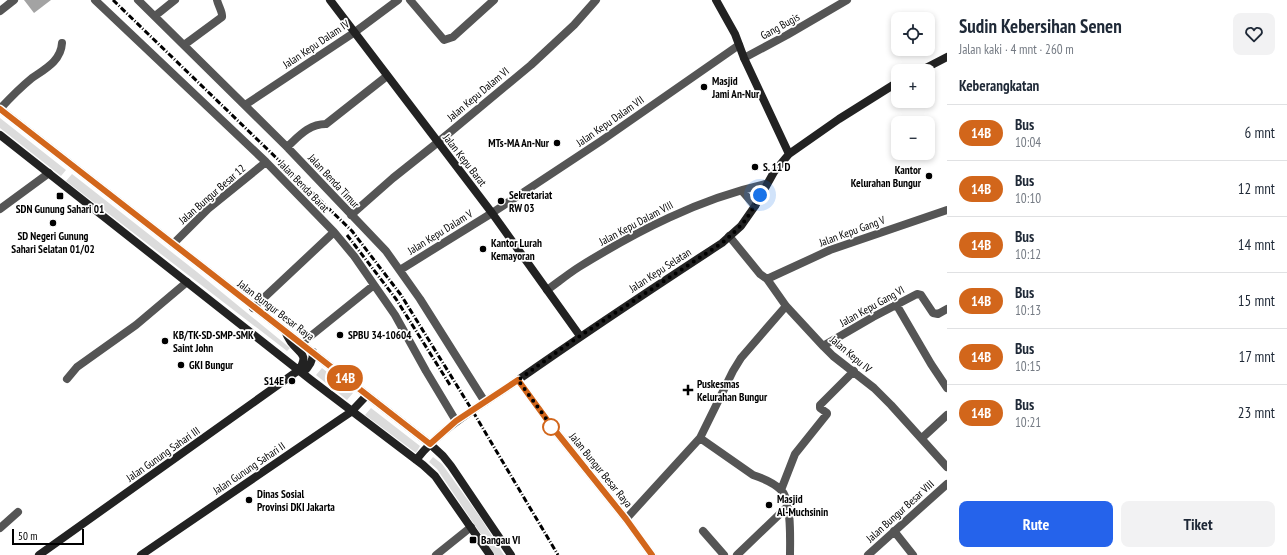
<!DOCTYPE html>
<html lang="id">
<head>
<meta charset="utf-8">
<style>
  :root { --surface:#fff; --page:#f2f2f3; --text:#1f2937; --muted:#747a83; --line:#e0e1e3; --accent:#2563eb }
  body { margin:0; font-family:"PT Sans Narrow",sans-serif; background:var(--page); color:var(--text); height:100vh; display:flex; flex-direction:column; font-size:15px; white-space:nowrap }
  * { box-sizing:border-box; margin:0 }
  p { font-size:13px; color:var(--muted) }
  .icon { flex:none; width:22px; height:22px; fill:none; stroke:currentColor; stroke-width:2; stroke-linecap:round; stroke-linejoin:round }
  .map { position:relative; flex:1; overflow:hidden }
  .sheet { display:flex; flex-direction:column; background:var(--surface); width:340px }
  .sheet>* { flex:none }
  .badge { padding:0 8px; border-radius:13px; font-size:14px; line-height:26px }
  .tools { position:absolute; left:891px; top:12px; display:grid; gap:8px }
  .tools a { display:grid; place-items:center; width:44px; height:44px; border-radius:8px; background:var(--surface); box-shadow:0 2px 6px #0003; font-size:20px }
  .scale { position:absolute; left:12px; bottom:10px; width:72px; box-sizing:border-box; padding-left:4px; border:2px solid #000; border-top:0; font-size:11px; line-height:14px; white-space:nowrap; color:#000; -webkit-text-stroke:3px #fff; paint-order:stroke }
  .you { position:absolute; width:20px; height:20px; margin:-10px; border:3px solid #fff; border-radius:50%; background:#1a73e8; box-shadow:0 0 0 6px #1a73e833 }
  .map>.badge { position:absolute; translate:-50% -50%; box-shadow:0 0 0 2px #fff }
  h2 { padding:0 12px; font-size:15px; line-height:36px }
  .round { display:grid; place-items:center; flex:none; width:42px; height:42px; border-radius:8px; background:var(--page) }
  .head { display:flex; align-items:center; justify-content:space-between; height:68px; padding:0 12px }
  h1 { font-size:19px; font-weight:600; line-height:30px }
  .cta { display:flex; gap:8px; margin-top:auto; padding:8px 12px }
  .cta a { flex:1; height:46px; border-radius:8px; background:var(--accent); color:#fff; font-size:16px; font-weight:600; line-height:46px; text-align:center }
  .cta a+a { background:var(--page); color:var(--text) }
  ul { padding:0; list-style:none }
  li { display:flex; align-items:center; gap:12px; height:56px; padding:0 12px; border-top:1px solid var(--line) }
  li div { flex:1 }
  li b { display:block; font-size:15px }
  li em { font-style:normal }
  li .badge { min-width:44px; font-weight:700; text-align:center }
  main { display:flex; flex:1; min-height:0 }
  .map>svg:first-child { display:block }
  .green { fill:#dcdcdc }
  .water { fill:#a3a3a3 }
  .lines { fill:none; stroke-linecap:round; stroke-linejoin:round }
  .street { stroke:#555; stroke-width:8 }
  .secondary { stroke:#222; stroke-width:8 }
  .rail { stroke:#000; stroke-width:3; stroke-dasharray:6 2 1 2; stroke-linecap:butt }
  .line-casing { stroke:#fff; stroke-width:9 }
  .line { stroke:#d2661b; stroke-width:6 }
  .walk { stroke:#000; stroke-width:4; stroke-dasharray:0 7.2 }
  .poi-dot { fill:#000; stroke:#fff; stroke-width:1.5 }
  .stop-dot { fill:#fff; stroke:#d2661b; stroke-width:2 }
  .labels { text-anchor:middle; stroke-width:3.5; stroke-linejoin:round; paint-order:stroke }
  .street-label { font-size:11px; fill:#000; stroke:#fff }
  .poi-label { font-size:11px; font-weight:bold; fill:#000; stroke:#fff; text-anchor:start }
</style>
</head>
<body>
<main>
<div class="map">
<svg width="947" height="555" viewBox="0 0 947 555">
  <rect width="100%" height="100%" fill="#fff"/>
  <path class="green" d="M 0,118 L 66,170 L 61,176 L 0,128 Z
    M 72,174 L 197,272 L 290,348 L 287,351 L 66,181 Z
    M 322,368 L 353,393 L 347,400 L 316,375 Z
    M 371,408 L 420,446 L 416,453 L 365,415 Z
    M 433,457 L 442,464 L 480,517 L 504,555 L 495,555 L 437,469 L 429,462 Z"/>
  <path class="water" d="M 24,0 L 51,0 L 34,13 Z"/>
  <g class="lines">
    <path class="street" d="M 95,0 L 266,162 L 334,232 L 354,256 L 395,315 L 426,371 L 456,421
      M 138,0 L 287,147 L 386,251 L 420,299 L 485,402
      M 410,0 L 444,40 L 453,37 L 494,0
      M 0,11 L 14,0
      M 155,16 L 175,0
      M 184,45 L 222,17 C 223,13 218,5 217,0
      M 744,58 L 787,35 L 847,0
      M 245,105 L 355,32 L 398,0
      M 0,109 C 10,98 21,87 32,78 C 45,69 61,61 62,43
      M 287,147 C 299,136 309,124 326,124 L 387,76
      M 742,191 L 755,206
      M 0,209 L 49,173
      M 351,215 L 393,178 L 437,143 L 531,65 L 574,25 L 596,0
      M 729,236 L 760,274 L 767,279 L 786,306 L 823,346 L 833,356 L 874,388 L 891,405 L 947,467
      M 173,244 L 208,209 L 266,162
      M 400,270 L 492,213 L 601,141 L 739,45
      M 767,279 L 830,250 L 947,210
      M 547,290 C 557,283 568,274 579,267 C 637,231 699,199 766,184
      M 896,304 L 931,364 L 947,388
      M 253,308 L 334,232
      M 302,343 L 374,285
      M 823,346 L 873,317 L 917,294 L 921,295 L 933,313 L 938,314 L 947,309
      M 67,379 L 77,367 L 136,325 L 187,282
      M 700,438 L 753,475 C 762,478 774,483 781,490 C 792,500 790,540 790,555
      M 922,438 L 947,415
      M 781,490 L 795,454 L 827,414 L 827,413 L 820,408 L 820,405 L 854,371
      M 626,519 L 700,438 L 733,371 L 741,358 L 786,306
      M 0,528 L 18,512
      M 703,531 L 724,555
      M 894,531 L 913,555
      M 436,555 L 471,527
      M 737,555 L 787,507
      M 868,555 L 947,484"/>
    <path class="secondary" d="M 330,0 L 492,213 L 580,336
      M 716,0 L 735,34 L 744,58 L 789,154
      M 920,71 L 947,57
      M 0,109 L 430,444 L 443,456 L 451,466 L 511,555
      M 0,135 L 311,380 L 423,465 L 435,476 L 490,555
      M 302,373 C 310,367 313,361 313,352
      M 518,380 L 553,428 L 626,519 L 652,555
      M 416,460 C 444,425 482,405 518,380 C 585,333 653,288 722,243 L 741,226 L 755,206 L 774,172 L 789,154 L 839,119 L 898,82
      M 39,555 L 299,370 C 309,354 300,354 291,342 C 289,339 287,336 286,333
      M 141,555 L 342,418 L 351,412 L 367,395"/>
    <path class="rail" d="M 113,0 L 352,231 L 401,295 L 472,410 L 558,555
      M 347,235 L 396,299 L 450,385"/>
  </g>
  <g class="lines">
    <g class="line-casing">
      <path id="line" d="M 0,109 L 430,444 L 456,421 L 518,380 L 553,428 L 626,519 L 652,555"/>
    </g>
    <use href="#line" class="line"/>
    <path class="walk" d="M 551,427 L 553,428 L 518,380 L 571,342 L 722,243 C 741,227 749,218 760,195"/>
  </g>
  <g class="poi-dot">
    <circle cx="704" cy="87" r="4"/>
    <circle cx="557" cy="143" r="4"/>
    <circle cx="755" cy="167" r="4"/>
    <circle cx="929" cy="176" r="4"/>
    <rect x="56" y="192" width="8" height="8" rx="2"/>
    <circle cx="501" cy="201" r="4"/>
    <circle cx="53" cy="223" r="4"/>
    <circle cx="483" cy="249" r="4"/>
    <circle cx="340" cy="335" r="4"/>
    <circle cx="165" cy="341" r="4"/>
    <circle cx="181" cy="365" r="4"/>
    <circle cx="292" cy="381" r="4"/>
    <path d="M686 384h4v4h4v4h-4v4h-4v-4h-4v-4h4z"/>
    <circle cx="249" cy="500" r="4"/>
    <circle cx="769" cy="505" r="4"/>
    <rect x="469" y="536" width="8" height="8" rx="2"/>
  </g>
  <circle class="stop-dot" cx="551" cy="427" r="8"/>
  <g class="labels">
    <g class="street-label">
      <text transform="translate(780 26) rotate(-29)" y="4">Gang Bugis</text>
      <text transform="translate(316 44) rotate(-34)" y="4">Jalan Kepu Dalam IV</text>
      <text transform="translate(478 94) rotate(-40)" y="4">Jalan Kepu Dalam VI</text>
      <text transform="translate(610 121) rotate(-35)" y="4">Jalan Kepu Dalam VII</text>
      <text transform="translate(465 160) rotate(52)" y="4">Jalan Kepu Barat</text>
      <text transform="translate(334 181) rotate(47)" y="4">Jalan Benda Timur</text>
      <text transform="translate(304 186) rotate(46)" y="4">Jalan Benda Barat</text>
      <text transform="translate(212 194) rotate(-41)" y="4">Jalan Bungur Besar 12</text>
      <text transform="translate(636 223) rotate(-28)" y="4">Jalan Kepu Dalam VIII</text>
      <text transform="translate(852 231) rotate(-20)" y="4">Jalan Kepu Gang V</text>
      <text transform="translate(440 232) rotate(-32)" y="4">Jalan Kepu Dalam V</text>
      <text transform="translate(660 270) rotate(-33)" y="4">Jalan Kepu Selatan</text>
      <text transform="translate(872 306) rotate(-29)" y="4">Jalan Kepu Gang VI</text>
      <text transform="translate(276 310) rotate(37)" y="4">Jalan Bungur Besar Raya</text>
      <text transform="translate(851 354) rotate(40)" y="4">Jalan Kepu IV</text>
      <text transform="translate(163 454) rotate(-35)" y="4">Jalan Gunung Sahari III</text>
      <text transform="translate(249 468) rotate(-34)" y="4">Jalan Gunung Sahari II</text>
      <text transform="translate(601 470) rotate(51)" y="4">Jalan Bungur Besar Raya</text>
      <text transform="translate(900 511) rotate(-42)" y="4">Jalan Bungur Besar VIII</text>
    </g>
    <g class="poi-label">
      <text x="712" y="85">Masjid<tspan x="712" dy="13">Jami An-Nur</tspan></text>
      <text x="549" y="147" text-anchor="end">MTs-MA An-Nur</text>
      <text x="763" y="171">S. 11 D</text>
      <text x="921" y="174" text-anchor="end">Kantor<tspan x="921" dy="13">Kelurahan Bungur</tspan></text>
      <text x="509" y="199">Sekretariat<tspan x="509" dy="13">RW 03</tspan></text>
      <text x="60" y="213" text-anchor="middle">SDN Gunung Sahari 01</text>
      <text x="53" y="240" text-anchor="middle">SD Negeri Gunung<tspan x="53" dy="13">Sahari Selatan 01/02</tspan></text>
      <text x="491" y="247">Kantor Lurah<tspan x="491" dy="13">Kemayoran</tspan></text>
      <text x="173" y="339">KB/TK-SD-SMP-SMK<tspan x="173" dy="13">Saint John</tspan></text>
      <text x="348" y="339">SPBU 34-10604</text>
      <text x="189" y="369">GKI Bungur</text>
      <text x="284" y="385" text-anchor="end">S14E</text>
      <text x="697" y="388">Puskesmas<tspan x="697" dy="13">Kelurahan Bungur</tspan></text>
      <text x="257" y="498">Dinas Sosial<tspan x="257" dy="13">Provinsi DKI Jakarta</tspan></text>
      <text x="777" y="503">Masjid<tspan x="777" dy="13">Al-Muchsinin</tspan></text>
      <text x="481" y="544">Bangau VI</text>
    </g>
  </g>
</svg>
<div class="tools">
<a><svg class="icon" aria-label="locate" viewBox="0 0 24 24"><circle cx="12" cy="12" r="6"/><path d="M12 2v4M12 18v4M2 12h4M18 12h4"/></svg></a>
<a>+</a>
<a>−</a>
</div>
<div class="scale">50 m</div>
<div class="you" style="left:760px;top:195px"></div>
<b class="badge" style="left:345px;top:378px;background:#d2661b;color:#fff">14B</b>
</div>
<section class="sheet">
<div class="head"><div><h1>Sudin Kebersihan Senen</h1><p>Jalan kaki · 4 mnt · 260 m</p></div><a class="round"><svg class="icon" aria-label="heart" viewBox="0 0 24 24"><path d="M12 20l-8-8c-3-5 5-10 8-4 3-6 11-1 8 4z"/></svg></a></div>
<h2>Keberangkatan</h2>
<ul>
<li><span class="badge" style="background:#d2661b;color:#fff">14B</span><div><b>Bus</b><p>10:04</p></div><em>6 mnt</em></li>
<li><span class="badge" style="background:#d2661b;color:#fff">14B</span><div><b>Bus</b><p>10:10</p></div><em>12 mnt</em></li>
<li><span class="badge" style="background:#d2661b;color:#fff">14B</span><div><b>Bus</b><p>10:12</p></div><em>14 mnt</em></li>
<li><span class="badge" style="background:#d2661b;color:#fff">14B</span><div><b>Bus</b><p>10:13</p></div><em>15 mnt</em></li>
<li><span class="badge" style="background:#d2661b;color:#fff">14B</span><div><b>Bus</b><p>10:15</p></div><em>17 mnt</em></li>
<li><span class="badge" style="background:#d2661b;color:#fff">14B</span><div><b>Bus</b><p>10:21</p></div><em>23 mnt</em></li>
</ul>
<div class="cta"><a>Rute</a><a>Tiket</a></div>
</section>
</main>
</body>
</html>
